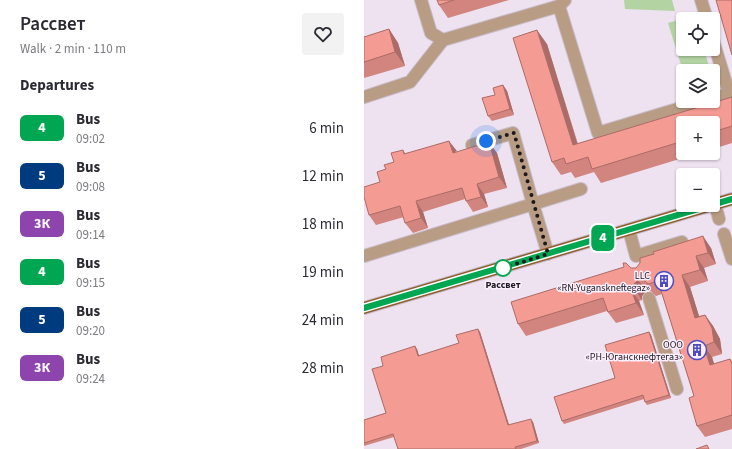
<!DOCTYPE html>
<html lang="en">
<head>
<meta charset="utf-8">
<style>
  :root { --surface:#fff; --page:#f2f2f3; --text:#2b2b33; --muted:#7c7c81 }
  body { margin:0; font-family:"Source Sans 3",sans-serif; background:var(--page); color:var(--text); height:100vh; display:flex; flex-direction:column; font-size:15px; white-space:nowrap }
  * { box-sizing:border-box; margin:0 }
  p { font-size:13px; color:var(--muted) }
  .icon { flex:none; width:22px; height:22px; fill:none; stroke:currentColor; stroke-width:2; stroke-linecap:round; stroke-linejoin:round }
  .map { position:relative; flex:1; overflow:hidden }
  .panel { display:flex; flex-direction:column; background:var(--surface); width:364px }
  .panel>* { flex:none }
  .badge { padding:0 8px; border-radius:6px; font-size:14px; line-height:26px }
  .buttons { position:absolute; left:312px; top:12px; display:grid; gap:8px }
  .buttons a { display:grid; place-items:center; width:44px; height:44px; border-radius:4px; background:var(--surface); box-shadow:0 1px 3px #0004; font-size:20px }
  .you { position:absolute; width:20px; height:20px; margin:-10px; border:3px solid #fff; border-radius:50%; background:#1a73e8; box-shadow:0 0 0 6px #1a73e833 }
  .map>.badge { position:absolute; translate:-50% -50%; box-shadow:0 0 0 2px #fff }
  h2 { padding:0 20px; font-size:15px; line-height:36px }
  .round { display:grid; place-items:center; flex:none; width:42px; height:42px; border-radius:4px; background:var(--page) }
  .headline { display:flex; align-items:center; justify-content:space-between; height:68px; padding:0 20px }
  h1 { font-size:19px; font-weight:600; line-height:30px }
  ul { padding:0; list-style:none }
  li { display:flex; align-items:center; gap:12px; height:48px; padding:0 20px }
  li div { flex:1 }
  li b { display:block; font-size:15px }
  li em { font-style:normal }
  li .badge { min-width:44px; font-weight:700; text-align:center }
  main { display:flex; flex:1; min-height:0 }
  .map>svg:first-child { display:block }
  .green { fill:#b3d3a3 }
  .lines { fill:none; stroke-linecap:round; stroke-linejoin:round }
  .minor-casing { stroke:#c8bdca; stroke-width:14 }
  .major-casing { stroke:#c8bdca; stroke-width:14 }
  .minor { stroke:#b99c84; stroke-width:12 }
  .major { stroke:#905d2d; stroke-width:12 }
  .wall { fill:#d2857e }
  .shaded-wall { fill:#ab6c67 }
  .building { fill:#f49b93; stroke:#ab6c67 }
  .line-casing { stroke:#fff; stroke-width:9 }
  .line { stroke:#00a651; stroke-width:6 }
  .walk { stroke:#1d181e; stroke-width:4; stroke-dasharray:0 7.2 }
  .stop-dot { fill:#fff; stroke:#00a651; stroke-width:2 }
  .labels { text-anchor:middle; stroke-width:3; stroke-linejoin:round; paint-order:stroke }
  .poi-label { font-size:10px; fill:#1d181e; stroke:#fbeffe; text-anchor:end }
  .stop-label { font-size:10px; font-weight:bold; fill:#1d181e; stroke:#fbeffe }
</style>
</head>
<body>
<main>
<section class="panel">
<div class="headline"><div><h1>Рассвет</h1><p>Walk · 2 min · 110 m</p></div><a class="round"><svg class="icon" aria-label="heart" viewBox="0 0 24 24"><path d="M12 20l-8-8c-3-5 5-10 8-4 3-6 11-1 8 4z"/></svg></a></div>
<h2>Departures</h2>
<ul>
<li><span class="badge" style="background:#00a651;color:#fff">4</span><div><b>Bus</b><p>09:02</p></div><em>6 min</em></li>
<li><span class="badge" style="background:#003b80;color:#fff">5</span><div><b>Bus</b><p>09:08</p></div><em>12 min</em></li>
<li><span class="badge" style="background:#8e44ad;color:#fff">3К</span><div><b>Bus</b><p>09:14</p></div><em>18 min</em></li>
<li><span class="badge" style="background:#00a651;color:#fff">4</span><div><b>Bus</b><p>09:15</p></div><em>19 min</em></li>
<li><span class="badge" style="background:#003b80;color:#fff">5</span><div><b>Bus</b><p>09:20</p></div><em>24 min</em></li>
<li><span class="badge" style="background:#8e44ad;color:#fff">3К</span><div><b>Bus</b><p>09:24</p></div><em>28 min</em></li>
</ul>
</section>
<div class="map">
<svg width="368" height="449" viewBox="0 0 368 449">
  <rect width="100%" height="100%" fill="#eee1f0"/>
  <path class="green" d="M 260,0 L 308,0 L 311,11 L 261,9 Z
    M 330,15 L 331,19 L 319,19 L 319,49 L 340,49 L 346,70 L 319,71 L 304,23 Z"/>
  <g class="lines">
    <g class="minor-casing">
      <path id="minor" d="M 57,0 L 67,33 L 79,40
        M 201,0 L 195,6 L 234,133 L 340,101
        M 337,0 L 343,19
        M 349,40 L 365,93
        M 0,97 L 46,82 L 79,40 L 195,6
        M 349,98 L 368,93
        M 351,204 L 355,219
        M 265,230 L 272,256 L 318,242
        M 360,234 L 368,259
        M 184,254 L 169,204 L 217,189
        M 0,256 L 169,204 L 149,133 L 108,145
        M 285,298 L 313,389"/>
    </g>
    <g class="major-casing">
      <path id="major" d="M 0,308 L 368,199"/>
    </g>
    <use href="#minor" class="minor"/>
    <use href="#major" class="major"/>
  </g>
  <path class="wall" d="M 73,0 L 145,0 L 84,18 L 75,5 Z
    M 25,29 L 34,43 L 41,66 L 0,78 L 0,37 Z
    M 183,44 L 214,144 L 368,97 L 368,143 L 349,149 L 349,123 L 319,123 L 319,153 L 335,153 L 237,183 L 230,172 L 211,178 L 207,172 L 197,175 L 188,162 Z
    M 139,85 L 143,91 L 150,115 L 128,121 L 124,116 L 131,95 Z
    M 39,150 L 41,153 L 93,152 L 133,153 L 143,188 L 120,194 L 124,207 L 109,212 L 102,201 L 101,199 L 59,212 L 64,228 L 49,233 L 41,223 L 40,217 L 12,225 L 5,215 L 16,182 L 22,169 L 30,162 Z
    M 347,248 L 352,264 L 340,268 L 344,281 L 326,287 L 335,316 L 341,315 L 349,326 L 356,339 L 358,354 L 348,357 L 350,364 L 366,359 L 368,361 L 368,429 L 341,437 L 333,426 L 330,396 L 298,294 L 292,296 L 287,291 L 282,291 L 278,296 L 278,300 L 275,301 L 280,315 L 252,323 L 243,311 L 162,336 L 154,324 L 267,268 L 272,268 Z
    M 114,329 L 116,332 L 145,425 L 169,422 L 175,443 L 157,449 L 34,449 L 30,437 L 0,446 L 0,420 L 22,413 L 19,366 L 53,349 L 55,356 L 95,343 Z
    M 285,332 L 287,335 L 307,398 L 283,405 L 281,402 L 280,399 L 200,424 L 198,421 L 251,378 Z"/>
  <path class="shaded-wall" d="M 25,29 L 34,43 L 41,66 L 31,52 Z
    M 173,30 L 183,44 L 218,159 L 209,145 Z
    M 139,85 L 143,91 L 150,115 L 146,109 Z
    M 85,141 L 93,151 L 89,153 Z
    M 125,142 L 133,153 L 143,188 L 135,177 Z
    M 113,184 L 120,194 L 124,207 L 117,197 Z
    M 52,201 L 59,212 L 64,228 L 57,218 Z
    M 339,236 L 347,248 L 352,264 L 344,253 Z
    M 332,256 L 340,268 L 344,281 L 336,270 Z
    M 318,275 L 326,287 L 339,329 L 331,318 Z
    M 274,280 L 282,291 L 278,296 L 278,300 L 270,288 L 270,284 Z
    M 267,289 L 275,301 L 280,315 L 272,303 Z
    M 341,315 L 349,326 L 356,339 L 358,354 L 350,342 Z
    M 114,329 L 116,332 L 146,428 L 144,425 Z
    M 285,332 L 287,335 L 307,398 L 305,395 Z
    M 51,346 L 53,349 L 56,359 L 54,356 Z
    M 340,346 L 348,357 L 354,377 L 346,365 Z
    M 167,419 L 169,422 L 175,443 L 173,441 Z"/>
  <path class="building" d="M 73,0 L 90,0 L 75,5 Z
    M 352,0 L 368,0 L 368,55 Z
    M 25,29 L 31,52 L 0,62 L 0,37 Z
    M 173,30 L 209,145 L 368,97 L 368,126 L 349,132 L 349,123 L 319,123 L 319,141 L 228,169 L 224,157 L 202,164 L 200,158 L 188,162 L 149,38 Z
    M 139,85 L 146,109 L 124,116 L 118,98 L 131,95 L 129,88 Z
    M 85,141 L 89,153 L 125,142 L 135,177 L 113,184 L 117,197 L 102,201 L 98,188 L 52,201 L 57,218 L 41,223 L 36,206 L 5,215 L 0,197 L 0,187 L 16,182 L 13,172 L 22,169 L 20,165 L 30,162 L 27,153 L 39,150 L 40,154 Z
    M 339,236 L 344,253 L 332,256 L 336,270 L 318,275 L 331,318 L 341,315 L 348,328 L 350,342 L 340,346 L 346,365 L 366,359 L 368,364 L 368,415 L 333,426 L 325,398 L 330,396 L 294,281 L 284,284 L 279,279 L 274,280 L 270,284 L 270,288 L 267,289 L 272,303 L 244,312 L 239,298 L 154,324 L 147,302 L 260,267 L 259,263 L 262,263 L 267,268 L 272,268 L 276,263 L 276,258 L 290,254 L 289,252 Z
    M 114,329 L 144,425 L 167,419 L 173,441 L 151,447 L 152,449 L 34,449 L 29,434 L 0,443 L 0,420 L 22,413 L 8,369 L 19,366 L 17,357 L 51,346 L 54,356 L 95,343 L 92,335 Z
    M 285,332 L 305,395 L 281,402 L 279,395 L 198,421 L 190,397 L 251,378 L 241,345 Z
    M 343,445 L 345,449 L 332,449 Z"/>
  <g class="lines">
    <g class="line-casing">
      <path id="line" d="M 0,308 L 368,199"/>
    </g>
    <use href="#line" class="line"/>
    <path class="walk" d="M 122,141 L 150,133 L 184,254 L 139,268"/>
  </g>
  <defs>
    <g id="building-ring" transform="scale(1)"><circle r="9.5" fill="#fbeffe" stroke="#4f4ac1" stroke-width="1.5"/><path d="M-4-6H4V6H1V3H-1V6H-4ZM-2.5-4.3h1.7v1.8h-1.7ZM.8-4.3h1.7v1.8H.8ZM-2.5-1h1.7V.8h-1.7ZM.8-1h1.7V.8H.8Z" fill="#4f4ac1"/></g>
  </defs>
  <g fill-rule="evenodd">
    <use href="#building-ring" x="300" y="281"/>
    <use href="#building-ring" x="333" y="350"/>
  </g>
  <circle class="stop-dot" cx="139" cy="268" r="8"/>
  <g class="labels">
    <g class="poi-label">
      <text x="286" y="279">LLC<tspan x="286" dy="12">«RN-Yuganskneftegaz»</tspan></text>
      <text x="319" y="348">ООО<tspan x="319" dy="12">«РН-Юганскнефтегаз»</tspan></text>
    </g>
    <g class="stop-label">
      <text x="139" y="288">Рассвет</text>
    </g>
  </g>
</svg>
<div class="buttons">
<a><svg class="icon" aria-label="locate" viewBox="0 0 24 24"><circle cx="12" cy="12" r="6"/><path d="M12 2v4M12 18v4M2 12h4M18 12h4"/></svg></a>
<a><svg class="icon" aria-label="layers" viewBox="0 0 24 24"><path d="M12 4l9 5-9 5-9-5zM3 14l9 5 9-5"/></svg></a>
<a>+</a>
<a>−</a>
</div>
<div class="you" style="left:122px;top:141px"></div>
<b class="badge" style="left:239px;top:238px;background:#00a651;color:#fff">4</b>
</div>
</main>
</body>
</html>
